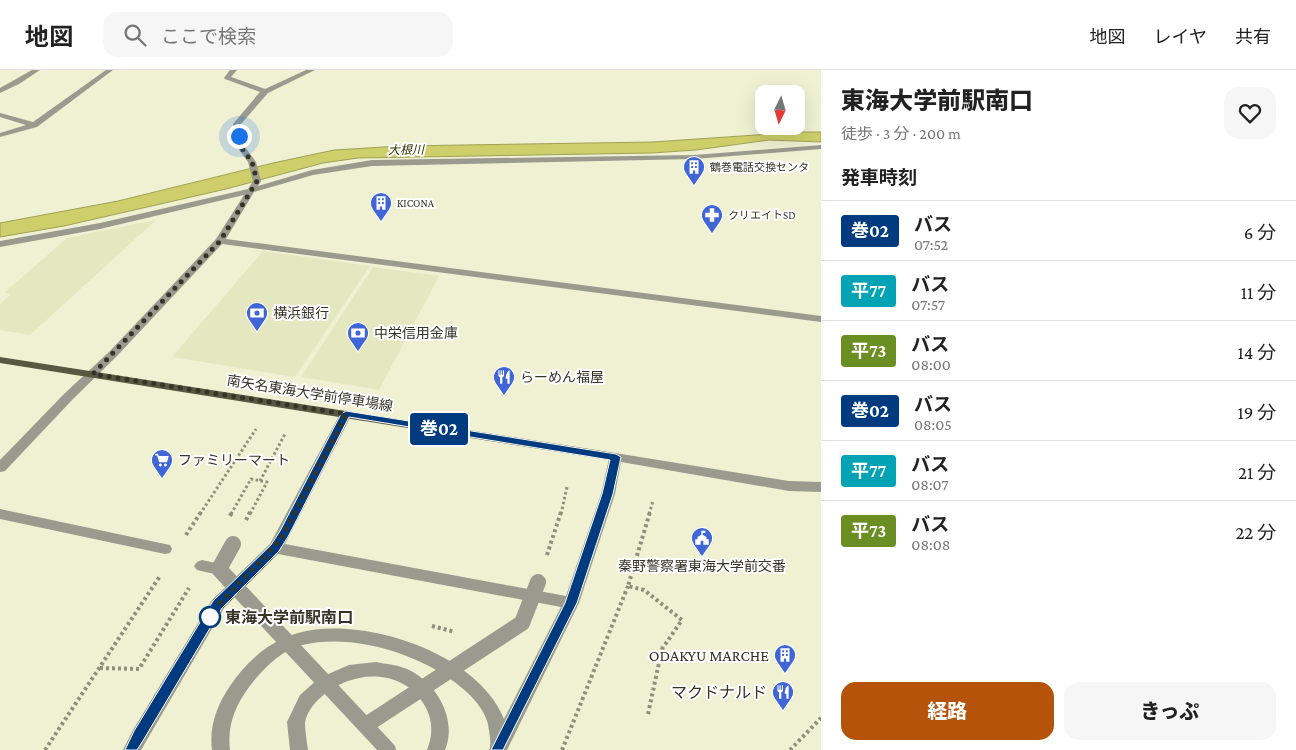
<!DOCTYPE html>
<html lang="ja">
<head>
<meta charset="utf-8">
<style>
  :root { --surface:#fff; --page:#f6f6f6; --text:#222; --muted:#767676; --line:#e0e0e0; --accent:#b45309 }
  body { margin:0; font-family:"Crimson Pro","Noto Sans JP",serif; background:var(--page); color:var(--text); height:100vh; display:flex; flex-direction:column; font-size:19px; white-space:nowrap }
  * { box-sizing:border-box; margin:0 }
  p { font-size:16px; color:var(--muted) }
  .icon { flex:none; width:28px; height:28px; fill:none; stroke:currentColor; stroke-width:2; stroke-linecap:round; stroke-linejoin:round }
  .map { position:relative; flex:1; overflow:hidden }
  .side { display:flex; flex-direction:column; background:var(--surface); width:475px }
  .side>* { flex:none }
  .badge { padding:0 10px; border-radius:4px; font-size:18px; line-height:32px }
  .needle { width:32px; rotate:185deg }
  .buttons { position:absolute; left:755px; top:15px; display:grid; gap:10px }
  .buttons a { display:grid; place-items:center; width:50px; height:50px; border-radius:10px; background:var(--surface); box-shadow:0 5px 20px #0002; font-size:25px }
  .you { position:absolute; width:25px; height:25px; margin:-12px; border:4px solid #fff; border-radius:50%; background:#1a73e8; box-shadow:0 0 0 8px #1a73e833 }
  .map>.badge { position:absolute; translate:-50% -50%; box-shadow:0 0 0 2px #fff }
  h2 { padding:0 20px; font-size:19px; line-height:45px }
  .round { display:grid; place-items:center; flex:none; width:52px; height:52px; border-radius:15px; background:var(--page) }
  .headline { display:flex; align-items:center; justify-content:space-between; height:85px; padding:0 20px }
  h1 { font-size:24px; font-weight:800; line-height:38px }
  .cta { display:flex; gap:10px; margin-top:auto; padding:10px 20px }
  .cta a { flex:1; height:58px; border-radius:15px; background:var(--accent); color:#fff; font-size:20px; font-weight:800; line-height:58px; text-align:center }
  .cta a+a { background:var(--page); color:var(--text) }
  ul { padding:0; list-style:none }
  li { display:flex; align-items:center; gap:15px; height:60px; padding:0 20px; border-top:1px solid var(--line) }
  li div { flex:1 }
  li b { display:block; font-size:19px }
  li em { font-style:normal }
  li .badge { min-width:55px; font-weight:700; text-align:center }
  header { display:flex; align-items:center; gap:30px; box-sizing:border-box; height:70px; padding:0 25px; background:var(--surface); border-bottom:1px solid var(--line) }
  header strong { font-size:24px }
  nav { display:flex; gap:28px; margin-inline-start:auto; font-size:18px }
  .search { width:350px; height:45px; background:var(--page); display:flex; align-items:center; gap:12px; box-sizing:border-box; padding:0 18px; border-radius:15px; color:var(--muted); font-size:19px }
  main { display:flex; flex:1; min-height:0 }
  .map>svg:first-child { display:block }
  .built { fill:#e5e7c1 }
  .water { fill:#cece6a; stroke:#a0a056 }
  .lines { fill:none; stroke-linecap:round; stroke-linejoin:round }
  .path-far1 { stroke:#8f907b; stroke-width:3; stroke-dasharray:2.5 2.5; stroke-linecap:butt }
  .path { stroke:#8f907b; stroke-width:4; stroke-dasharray:3 3; stroke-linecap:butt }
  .minor { fill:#9a9b8e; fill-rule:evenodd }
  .major { fill:#575742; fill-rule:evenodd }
  .minor-bridge { stroke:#9a9b8e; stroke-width:16 }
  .line { fill:#003b80; stroke:#fff }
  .walk { stroke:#343428; stroke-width:5; stroke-dasharray:0 9 }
  .stop-dot { fill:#fff; stroke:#003b80; stroke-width:2.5 }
  .labels { text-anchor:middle; stroke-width:4; stroke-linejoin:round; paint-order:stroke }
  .far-poi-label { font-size:11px; fill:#343428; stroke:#fff; text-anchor:start }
  .far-water-label { font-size:12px; font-style:italic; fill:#2c2c00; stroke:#fff }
  .poi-label { font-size:14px; fill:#343428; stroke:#fff; text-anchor:start }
  .street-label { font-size:14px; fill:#343428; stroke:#fff }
  .near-stop-label { font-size:16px; font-weight:bold; fill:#343428; stroke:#fff; text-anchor:start }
  .near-poi-label { font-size:16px; fill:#343428; stroke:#fff; text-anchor:end }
</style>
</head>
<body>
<header>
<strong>地図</strong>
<div class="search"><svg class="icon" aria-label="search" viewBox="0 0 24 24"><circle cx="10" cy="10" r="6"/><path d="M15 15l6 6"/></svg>ここで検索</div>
<nav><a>地図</a><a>レイヤ</a><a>共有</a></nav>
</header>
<main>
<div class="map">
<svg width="821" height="680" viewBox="0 0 821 680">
  <rect width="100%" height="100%" fill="#eff1d2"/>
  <path class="built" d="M 156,150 L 30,265 L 0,260 L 0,234 L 11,224 L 4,223 L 67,168 Z
    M 263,181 L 370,196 L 295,307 L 172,287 Z
    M 373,197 L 439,206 L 379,320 L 301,307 Z"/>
  <path class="water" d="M 800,62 L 821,62 L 821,72 L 769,70 L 696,80 L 652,83 L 358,88 L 323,93 L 226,119 L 64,156 L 0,167 L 0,153 L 118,131 L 273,93 L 334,80 L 400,76 L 653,72 Z"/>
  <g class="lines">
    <path class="path-far1" d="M 260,411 L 285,364
      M 200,444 L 256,359
      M 231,444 L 251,409 L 267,412 L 250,444
      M 561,444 L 567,417
      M 649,444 L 653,431"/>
    <path class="path" d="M 230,446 L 232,442
      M 246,450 L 250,442
      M 186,465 L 201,442
      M 547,485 L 561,442
      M 432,556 L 455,562
      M 100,598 L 139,599 L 189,518
      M 648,644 L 662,579 L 682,550 L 644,520 L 628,516 L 650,442
      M 45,680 L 160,506
      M 562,680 L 628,516
      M 790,680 L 821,648"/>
    <path class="minor" d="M 32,0 L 40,0 L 19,14 L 0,23 L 0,18 Z
      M 106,0 L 113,0 L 37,57 L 0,67 L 0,63 L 26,55 L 0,47 L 0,43 L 33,52 Z
      M 230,0 L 237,0 L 231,7 L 265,19 L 306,0 L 315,0 L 268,23 L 241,54 L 245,77 L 256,92 L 261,111 L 258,116 L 312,100 L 372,90 L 694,85 L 821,75 L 821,79 L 694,89 L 372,96 L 313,105 L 254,122 L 226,169 L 821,246 L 821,252 L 222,174 L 117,286 L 73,329 L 5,401 L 0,402 L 0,390 L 65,323 L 109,282 L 216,169 L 244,125 L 100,159 L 0,177 L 0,171 L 100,153 L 248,119 L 253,111 L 248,92 L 237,77 L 233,54 L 260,22 L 225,9 L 224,8 Z
      M 346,340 L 352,344 L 285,474 L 566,526 L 601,424 L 610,384 L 615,383 L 789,411 L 821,412 L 821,422 L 789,421 L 621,392 L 615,424 L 579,533 L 507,680 L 489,680 C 492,673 489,662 488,654 C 484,639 473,627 462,618 C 421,584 355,563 302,575 C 281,580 262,600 249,617 C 235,636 227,656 230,680 L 212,680 C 209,656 217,635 230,616 C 246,592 269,571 298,563 C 363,545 478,583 504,649 L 561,537 L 278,484 L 224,538 L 141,680 L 123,680 L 133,660 L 212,530 L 270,474 L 340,344 Z
      M 0,439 L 165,474 L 170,475 L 172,479 L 170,483 L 165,484 L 0,449 Z
      M 202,490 L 224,495 L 227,499 L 224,503 L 219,505 L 197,500 L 194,496 L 197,492 Z
      M 376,592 C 386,594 398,595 407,599 C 436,612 458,649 445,680 L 427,680 C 433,665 433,650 425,636 C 403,597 351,599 320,628 C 313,634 306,644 305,653 C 305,662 307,672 308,680 L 290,680 L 287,652 L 300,625 L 319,608 L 349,595 Z"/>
    <path class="major" d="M 0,287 L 615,383 L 622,387 L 615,391 L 0,293 Z"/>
    <path class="minor-bridge" d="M 233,474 L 219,499 L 388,680
      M 366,655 L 522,553 L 538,512"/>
  </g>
  <path class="line" d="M 346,341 L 616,384 L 621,387 L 613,424 L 577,533 L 503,680 L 491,680 L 565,533 L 602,424 L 610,390 L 349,347 L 289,465 L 279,481 L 222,538 L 144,669 L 137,680 L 125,680 L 134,661 L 213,531 L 271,475 L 280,461 L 341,344 Z"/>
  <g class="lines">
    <path class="walk" d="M 210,547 L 208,551 C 228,517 263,495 285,462 L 346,344 L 93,304 L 220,171 L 257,111 L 252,92 L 241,77 L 239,66"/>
  </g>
  <defs>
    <g id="building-pin" transform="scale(1.125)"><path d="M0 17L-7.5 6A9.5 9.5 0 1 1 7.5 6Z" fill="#3f65d7" stroke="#fff"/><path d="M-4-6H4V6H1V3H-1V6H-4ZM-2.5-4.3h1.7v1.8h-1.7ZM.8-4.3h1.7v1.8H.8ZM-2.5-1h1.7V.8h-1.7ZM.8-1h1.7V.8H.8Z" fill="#fff"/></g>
    <g id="pharmacy-pin" transform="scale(1.125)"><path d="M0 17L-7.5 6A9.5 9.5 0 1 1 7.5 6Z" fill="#3f65d7" stroke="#fff"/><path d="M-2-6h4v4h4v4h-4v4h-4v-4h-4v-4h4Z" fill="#fff"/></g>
    <g id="bank-pin" transform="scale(1.125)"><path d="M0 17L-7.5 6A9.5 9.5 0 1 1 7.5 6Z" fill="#3f65d7" stroke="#fff"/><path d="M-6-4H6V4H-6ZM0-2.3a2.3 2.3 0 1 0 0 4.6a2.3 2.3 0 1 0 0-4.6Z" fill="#fff"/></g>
    <g id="restaurant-pin" transform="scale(1.125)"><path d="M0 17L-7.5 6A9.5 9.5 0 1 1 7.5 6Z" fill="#3f65d7" stroke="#fff"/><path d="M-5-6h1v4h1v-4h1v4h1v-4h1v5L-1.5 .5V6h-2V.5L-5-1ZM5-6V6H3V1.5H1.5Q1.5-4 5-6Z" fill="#fff"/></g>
    <g id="supermarket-pin" transform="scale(1.125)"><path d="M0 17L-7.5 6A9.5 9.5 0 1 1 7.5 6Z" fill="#3f65d7" stroke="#fff"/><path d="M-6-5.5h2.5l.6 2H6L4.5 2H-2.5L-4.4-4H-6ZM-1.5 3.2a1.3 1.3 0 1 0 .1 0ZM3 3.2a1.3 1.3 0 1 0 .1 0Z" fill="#fff"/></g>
    <g id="civic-pin" transform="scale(1.125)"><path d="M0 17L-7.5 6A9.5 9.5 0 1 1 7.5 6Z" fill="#3f65d7" stroke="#fff"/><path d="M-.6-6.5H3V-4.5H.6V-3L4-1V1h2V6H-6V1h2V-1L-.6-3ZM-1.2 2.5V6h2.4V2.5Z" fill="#fff"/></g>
  </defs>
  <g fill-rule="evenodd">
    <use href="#building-pin" x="694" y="97"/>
    <use href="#building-pin" x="381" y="133"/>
    <use href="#pharmacy-pin" x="712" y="145"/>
    <use href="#bank-pin" x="257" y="243"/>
    <use href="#bank-pin" x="358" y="263"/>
    <use href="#restaurant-pin" x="504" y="307"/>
    <use href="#supermarket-pin" x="162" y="390"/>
    <use href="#civic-pin" x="702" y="468"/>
    <use href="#building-pin" x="785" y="585"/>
    <use href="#restaurant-pin" x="783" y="622"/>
  </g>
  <circle class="stop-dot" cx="210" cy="547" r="10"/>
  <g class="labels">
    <g class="far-poi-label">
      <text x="710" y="101">鶴巻電話交換センタ</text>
      <text x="397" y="137">KICONA</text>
      <text x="728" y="149">クリエイトSD</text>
    </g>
    <g class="far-water-label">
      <text transform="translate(406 80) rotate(-1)" y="4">大根川</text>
    </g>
    <g class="poi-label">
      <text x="273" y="248">横浜銀行</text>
      <text x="374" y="268">中栄信用金庫</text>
      <text x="520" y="312">らーめん福屋</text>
      <text x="178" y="395">ファミリーマート</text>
      <text x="702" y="501" text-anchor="middle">秦野警察署東海大学前交番</text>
    </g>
    <g class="street-label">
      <text transform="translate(310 323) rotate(9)" y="5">南矢名東海大学前停車場線</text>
    </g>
    <g class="near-stop-label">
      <text x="225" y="553">東海大学前駅南口</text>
    </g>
    <g class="near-poi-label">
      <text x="769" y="591">ODAKYU MARCHE</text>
      <text x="767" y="628">マクドナルド</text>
    </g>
  </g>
</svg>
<div class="buttons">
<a><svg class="needle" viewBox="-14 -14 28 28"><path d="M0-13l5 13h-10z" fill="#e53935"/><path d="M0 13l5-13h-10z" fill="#767676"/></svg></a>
</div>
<div class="you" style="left:239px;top:66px"></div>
<b class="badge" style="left:439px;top:359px;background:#003b80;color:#fff">巻02</b>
</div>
<section class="side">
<div class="headline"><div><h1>東海大学前駅南口</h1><p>徒歩 · 3 分 · 200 m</p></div><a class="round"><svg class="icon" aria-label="heart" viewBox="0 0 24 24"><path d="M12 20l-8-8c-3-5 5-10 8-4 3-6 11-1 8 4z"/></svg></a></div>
<h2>発車時刻</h2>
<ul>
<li><span class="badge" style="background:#003b80;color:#fff">巻02</span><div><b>バス</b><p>07:52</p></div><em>6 分</em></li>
<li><span class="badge" style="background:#00a3b4;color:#fff">平77</span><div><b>バス</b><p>07:57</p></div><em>11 分</em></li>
<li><span class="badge" style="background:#6b8e23;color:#fff">平73</span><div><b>バス</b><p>08:00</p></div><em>14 分</em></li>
<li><span class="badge" style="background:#003b80;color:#fff">巻02</span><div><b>バス</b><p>08:05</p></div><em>19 分</em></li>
<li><span class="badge" style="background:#00a3b4;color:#fff">平77</span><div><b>バス</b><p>08:07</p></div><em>21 分</em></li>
<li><span class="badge" style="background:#6b8e23;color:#fff">平73</span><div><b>バス</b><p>08:08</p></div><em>22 分</em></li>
</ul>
<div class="cta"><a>経路</a><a>きっぷ</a></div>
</section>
</main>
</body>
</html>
